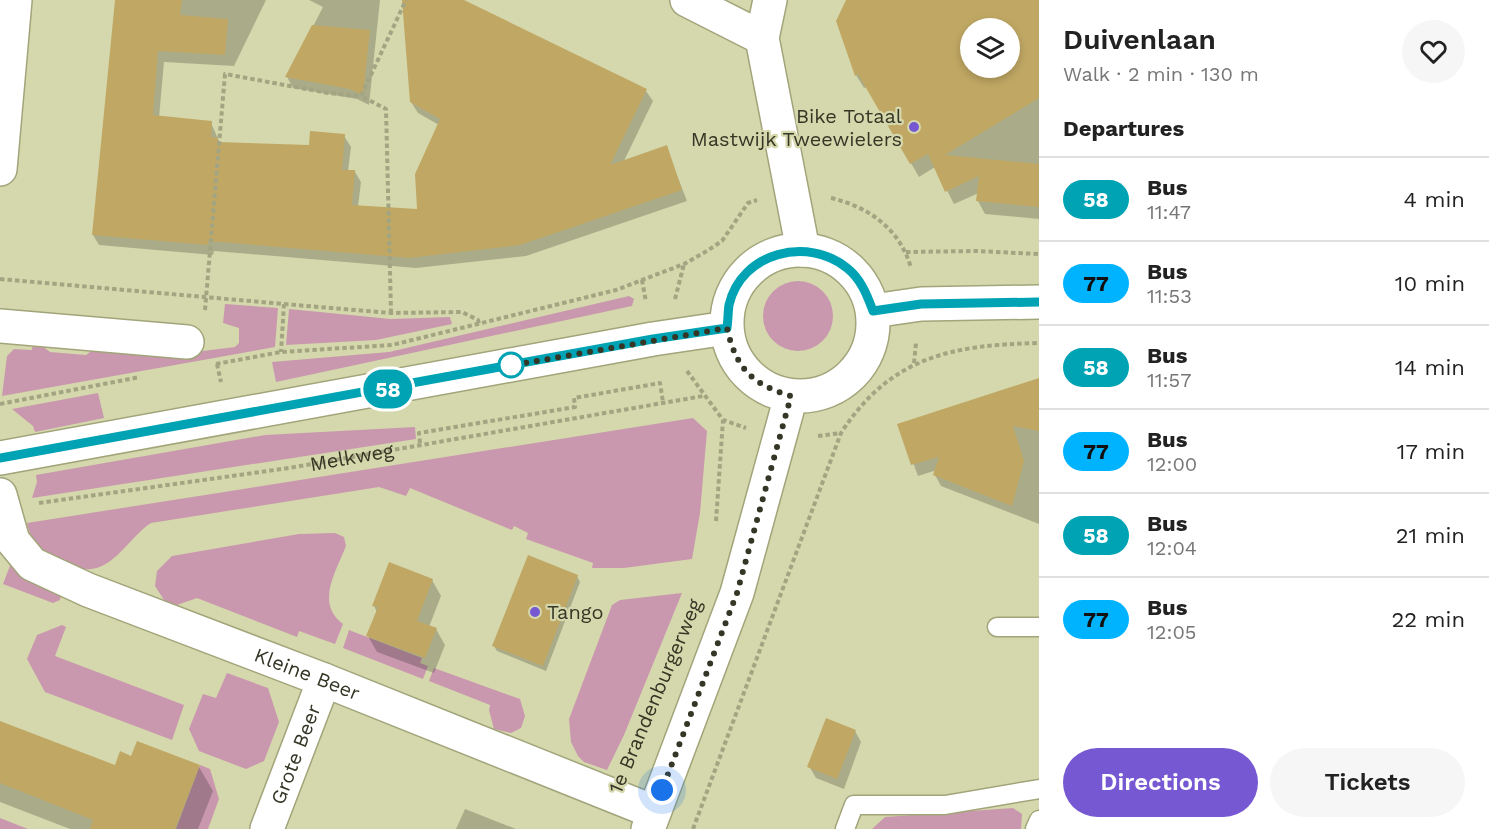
<!DOCTYPE html>
<html lang="en">
<head>
<meta charset="utf-8">
<style>
  :root { --surface:#fff; --page:#f6f6f6; --text:#222; --muted:#767676; --line:#e0e0e0; --accent:#7658d2 }
  body { margin:0; font-family:"Work Sans",sans-serif; background:var(--page); color:var(--text); height:100vh; display:flex; flex-direction:column; font-size:22px; white-space:nowrap }
  * { box-sizing:border-box; margin:0 }
  p { font-size:20px; color:var(--muted) }
  .icon { flex:none; width:33px; height:33px; fill:none; stroke:currentColor; stroke-width:2; stroke-linecap:round; stroke-linejoin:round }
  .map { position:relative; flex:1; overflow:hidden }
  .sheet { display:flex; flex-direction:column; background:var(--surface); width:450px }
  .sheet>* { flex:none }
  .badge { padding:0 12px; border-radius:20px; font-size:21px; line-height:39px }
  .buttons { position:absolute; left:960px; top:18px; display:grid; gap:12px }
  .buttons a { display:grid; place-items:center; width:60px; height:60px; border-radius:50%; background:var(--surface); box-shadow:0 3px 9px #0003; font-size:30px }
  .you { position:absolute; width:30px; height:30px; margin:-15px; border:4px solid #fff; border-radius:50%; background:#1a73e8; box-shadow:0 0 0 9px #1a73e833 }
  .map>.badge { position:absolute; translate:-50% -50%; box-shadow:0 0 0 3px #fff }
  h2 { padding:0 24px; font-size:22px; line-height:54px }
  .round { display:grid; place-items:center; flex:none; width:63px; height:63px; border-radius:32px; background:var(--page) }
  .head { display:flex; align-items:center; justify-content:space-between; height:102px; padding:0 24px }
  h1 { font-size:28px; font-weight:600; line-height:45px }
  .primary-button { display:flex; gap:12px; margin-top:auto; padding:12px 24px }
  .primary-button a { flex:1; height:69px; border-radius:36px; background:var(--accent); color:#fff; font-size:24px; font-weight:600; line-height:69px; text-align:center }
  .primary-button a+a { background:var(--page); color:var(--text) }
  ul { padding:0; list-style:none }
  li { display:flex; align-items:center; gap:18px; height:84px; padding:0 24px; border-top:2px solid var(--line) }
  li div { flex:1 }
  li b { display:block; font-size:22px }
  li em { font-style:normal }
  li .badge { min-width:66px; font-weight:700; text-align:center }
  main { display:flex; flex:1; min-height:0 }
  .map>svg:first-child { display:block }
  .green { fill:#c998ae }
  .shadow { fill:#0003; fill-rule:evenodd }
  .building { fill:#c0a864; fill-rule:evenodd }
  .lines { fill:none; stroke-linecap:round; stroke-linejoin:round }
  .service-casing { stroke:#a2a47a; stroke-width:21 }
  .minor-casing { stroke:#a2a47a; stroke-width:36 }
  .tertiary-casing { stroke:#a2a47a; stroke-width:36 }
  .path { stroke:#a3a582; stroke-width:4; stroke-dasharray:4.5 3; stroke-linecap:butt }
  .service { stroke:#fff; stroke-width:18 }
  .minor { stroke:#fff; stroke-width:33 }
  .tertiary { stroke:#fff; stroke-width:33 }
  .line-casing { stroke:#fff; stroke-width:14 }
  .line { stroke:#00a3b4; stroke-width:9 }
  .walk { stroke:#353625; stroke-width:6; stroke-dasharray:0 10.8 }
  .poi-dot { fill:#7658d2; stroke:#d5d8ac; stroke-width:2 }
  .stop-dot { fill:#fff; stroke:#00a3b4; stroke-width:3 }
  .labels { text-anchor:middle; stroke-width:4.5; stroke-linejoin:round; paint-order:stroke }
  .poi-label { font-size:20px; fill:#353625; stroke:#d5d8ac; text-anchor:end }
  .street-label { font-size:20px; fill:#353625; stroke:#d5d8ac }
</style>
</head>
<body>
<main>
<div class="map">
<svg width="1039" height="829" viewBox="0 0 1039 829">
  <rect width="100%" height="100%" fill="#d5d8ac"/>
  <path class="green" d="M763 316a35 35 0 1 1 70 0a35 35 0 1 1-70 0Z
    M 629,296 L 634,299 L 632,306 L 276,382 L 272,362 L 389,352 Z
    M 225,304 L 278,308 L 275,347 L 2,396 L 7,356 L 14,349 L 32,350 L 33,339 L 50,352 L 86,355 L 99,345 L 195,352 L 235,347 L 239,343 L 239,328 L 223,323 Z
    M 289,309 L 391,319 L 450,317 L 452,324 L 376,340 L 286,345 Z
    M 98,393 L 104,418 L 35,432 L 33,426 L 12,409 Z
    M 693,418 L 707,431 L 700,513 L 692,559 L 624,568 L 592,568 L 593,563 L 526,539 L 528,533 L 514,526 L 512,530 L 410,488 L 406,496 L 379,487 L 151,523 C 130,536 113,572 85,569 C 75,569 64,561 55,557 C 41,551 29,538 27,523 Z
    M 415,427 L 416,439 L 32,498 L 37,482 L 36,475 L 265,435 Z
    M 335,533 L 344,537 L 346,546 C 336,572 315,603 343,624 L 335,644 L 299,631 L 297,637 L 197,598 L 177,605 L 166,603 L 155,586 L 157,571 L 172,556 L 299,534 Z
    M 11,563 L 61,595 L 60,600 L 53,603 L 3,584 Z
    M 682,593 L 624,735 L 607,770 L 584,762 L 578,756 L 571,742 L 569,719 L 612,605 L 620,600 Z
    M 62,625 L 66,627 L 55,656 L 184,705 L 172,740 L 45,692 L 27,659 L 37,635 Z
    M 349,630 L 422,658 L 420,663 L 428,666 L 423,679 L 343,648 Z
    M 434,668 L 520,699 L 525,716 L 521,728 L 511,733 L 494,729 L 489,710 L 490,705 L 429,681 Z
    M 227,673 L 268,688 L 279,722 L 264,761 L 246,769 L 199,751 L 189,729 L 203,694 L 216,698 Z
    M 200,765 L 210,769 L 219,799 L 208,829 L 176,829 Z
    M 1013,808 L 1022,814 L 1021,829 L 872,829 L 885,817 Z
    M 0,818 L 28,829 L 0,829 Z"/>
  <path class="shadow" d="M 116,0 L 266,0 L 234,66 L 164,62 L 159,118 L 211,123 L 220,143 L 310,146 L 344,136 L 351,147 L 348,171 L 355,172 L 361,182 L 358,207 L 419,210 L 439,125 L 418,113 L 411,102 L 404,0 L 458,0 L 646,91 L 653,101 L 623,163 L 666,147 L 687,201 L 526,256 L 416,268 L 214,251 L 213,255 L 99,245 L 93,235 Z
    M 309,0 L 380,0 L 369,105 L 357,99 L 293,88 L 287,77 L 323,7 Z
    M 848,0 L 1039,0 L 1039,219 L 985,214 L 978,201 L 979,193 L 954,204 L 935,167 L 919,177 L 867,87 L 864,88 L 856,75 ZM 970,28 L 1010,28 L 1010,68 L 970,68 Z
    M 1039,386 L 1039,524 L 941,486 L 935,475 L 937,470 L 918,476 L 899,425 Z
    M 577,576 L 580,582 L 546,671 L 497,651 L 494,646 Z
    M 432,580 L 441,596 L 429,627 L 436,629 L 445,645 L 434,673 L 377,652 L 368,636 L 377,612 L 374,606 Z
    M 0,722 L 115,767 L 132,757 L 199,767 L 213,791 L 198,829 L 70,829 L 0,802 Z
    M 855,731 L 861,742 L 844,789 L 816,778 L 809,766 Z
    M 465,809 L 516,829 L 456,829 Z"/>
  <path class="building" d="M 115,0 L 182,0 L 180,15 L 228,19 L 225,55 L 158,51 L 153,115 L 212,121 L 211,137 L 218,138 L 218,142 L 309,145 L 310,131 L 345,134 L 342,170 L 355,170 L 352,205 L 417,209 L 415,174 L 440,119 L 410,102 L 402,0 L 464,0 L 647,89 L 610,165 L 667,145 L 682,190 L 520,245 L 409,258 L 208,241 L 208,245 L 92,235 Z
    M 846,0 L 1039,0 L 1039,98 L 945,155 L 1039,164 L 1039,207 L 976,201 L 979,176 L 945,192 L 928,154 L 910,164 L 858,74 L 855,76 L 836,21 ZM 970,28 L 1010,28 L 1010,68 L 970,68 Z
    M 312,25 L 370,30 L 363,95 L 350,89 L 285,77 Z
    M 1039,378 L 1039,431 L 1013,426 L 1024,461 L 1012,506 L 933,475 L 939,457 L 911,465 L 897,424 Z
    M 528,555 L 578,575 L 543,666 L 492,646 Z
    M 389,562 L 433,579 L 417,621 L 437,628 L 425,658 L 366,636 L 378,607 L 372,606 Z
    M 826,718 L 856,730 L 837,779 L 807,767 Z
    M 0,721 L 115,765 L 120,751 L 131,756 L 137,741 L 200,765 L 175,829 L 90,829 L 93,820 L 0,783 Z"/>
  <g class="lines">
    <g class="service-casing">
      <path id="service" d="M 997,627 L 1039,627
        M 845,829 L 854,805 L 945,805 L 1039,789
        M 1035,829 L 1039,820"/>
    </g>
    <g class="minor-casing">
      <g id="minor">
        <path d="M 687,0 L 762,38"/>
        <path d="M 770,0 L 762,38 L 803,250"/>
        <path d="M 0,169 L 15,0"/>
        <path d="M 0,326 L 187,342"/>
        <path id="s2" d="M 0,495 L 13,541 L 32,564 L 88,590 L 324,680 L 654,812"/>
        <path id="s3" d="M 267,829 L 324,680"/>
      </g>
    </g>
    <g class="tertiary-casing">
      <path id="tertiary" d="M727 323a73 73 0 1 1 146 0a73 73 0 1 1-146 0Z
        M 873,311 L 921,304 L 1039,302
        M 0,458 L 653,339 L 727,328
        M 648,829 L 737,593 L 791,396"/>
    </g>
    <g class="path">
      <path d="M 831,198 C 869,207 900,229 911,268"/>
      <path d="M 906,252 L 976,251 L 1039,254"/>
      <path d="M 0,279 L 284,304 L 281,352"/>
      <path d="M 642,280 L 646,302"/>
      <path d="M 675,299 L 684,264"/>
      <path d="M 284,304 L 391,313 L 462,312 L 478,320 L 479,324"/>
      <path d="M 205,310 L 225,74 L 328,93 L 361,96"/>
      <path d="M 391,313 L 386,109 L 361,96 L 406,0"/>
      <path d="M 914,363 L 916,343"/>
      <path d="M 216,364 L 281,352 L 392,345 L 616,290 L 684,264 L 707,251 L 722,241 L 748,203 L 757,200"/>
      <path d="M 217,364 L 221,382"/>
      <path d="M 687,371 L 723,420 L 746,428"/>
      <path d="M 0,404 L 140,377"/>
      <path d="M 818,436 L 841,433"/>
      <path d="M 420,443 L 419,433 L 575,407 L 574,398 L 660,383 L 663,402"/>
      <path id="s1" d="M 39,503 L 289,468 L 703,396"/>
      <path d="M 716,521 L 723,420"/>
      <path d="M 628,763 L 640,737"/>
      <path d="M 693,829 L 841,433 C 891,356 952,345 1039,343"/>
    </g>
    <use href="#service" class="service"/>
    <use href="#minor" class="minor"/>
    <use href="#tertiary" class="tertiary"/>
  </g>
  <g class="lines">
    <g class="line-casing">
      <path id="line" d="M 0,458 L 653,339 L 727,328 C 728,320 728,312 729,305 C 741,252 808,236 847,268 C 861,279 867,295 873,311 L 921,304 L 1039,302"/>
    </g>
    <use href="#line" class="line"/>
    <path class="walk" d="M 511,365 L 508,366 L 727,328 C 736,368 751,384 791,396 L 737,593 L 662,790"/>
  </g>
  <g class="poi-dot">
    <circle cx="914" cy="127" r="6"/>
    <circle cx="535" cy="612" r="6"/>
  </g>
  <circle class="stop-dot" cx="511" cy="365" r="12"/>
  <g class="labels">
    <g class="poi-label">
      <text x="902" y="123">Bike Totaal<tspan x="902" dy="23">Mastwijk Tweewielers</tspan></text>
      <text x="547" y="619" text-anchor="start">Tango</text>
    </g>
    <g class="street-label">
      <text dy="7" stroke="none"><textPath href="#s1" startOffset="316">Melkweg</textPath></text>
      <text dy="7" stroke="none"><textPath href="#s2" startOffset="374">Kleine Beer</textPath></text>
      <text transform="translate(655 696) rotate(-67)" y="7">1e Brandenburgerweg</text>
      <text dy="7" stroke="none"><textPath href="#s3" startOffset="80">Grote Beer</textPath></text>
    </g>
  </g>
</svg>
<div class="buttons">
<a><svg class="icon" aria-label="layers" viewBox="0 0 24 24"><path d="M12 4l9 5-9 5-9-5zM3 14l9 5 9-5"/></svg></a>
</div>
<div class="you" style="left:662px;top:790px"></div>
<b class="badge" style="left:388px;top:389px;background:#00a3b4;color:#fff">58</b>
</div>
<section class="sheet">
<div class="head"><div><h1>Duivenlaan</h1><p>Walk · 2 min · 130 m</p></div><a class="round"><svg class="icon" aria-label="heart" viewBox="0 0 24 24"><path d="M12 20l-8-8c-3-5 5-10 8-4 3-6 11-1 8 4z"/></svg></a></div>
<h2>Departures</h2>
<ul>
<li><span class="badge" style="background:#00a3b4;color:#fff">58</span><div><b>Bus</b><p>11:47</p></div><em>4 min</em></li>
<li><span class="badge" style="background:#00b3ff;color:#111">77</span><div><b>Bus</b><p>11:53</p></div><em>10 min</em></li>
<li><span class="badge" style="background:#00a3b4;color:#fff">58</span><div><b>Bus</b><p>11:57</p></div><em>14 min</em></li>
<li><span class="badge" style="background:#00b3ff;color:#111">77</span><div><b>Bus</b><p>12:00</p></div><em>17 min</em></li>
<li><span class="badge" style="background:#00a3b4;color:#fff">58</span><div><b>Bus</b><p>12:04</p></div><em>21 min</em></li>
<li><span class="badge" style="background:#00b3ff;color:#111">77</span><div><b>Bus</b><p>12:05</p></div><em>22 min</em></li>
</ul>
<div class="primary-button"><a>Directions</a><a>Tickets</a></div>
</section>
</main>
</body>
</html>
